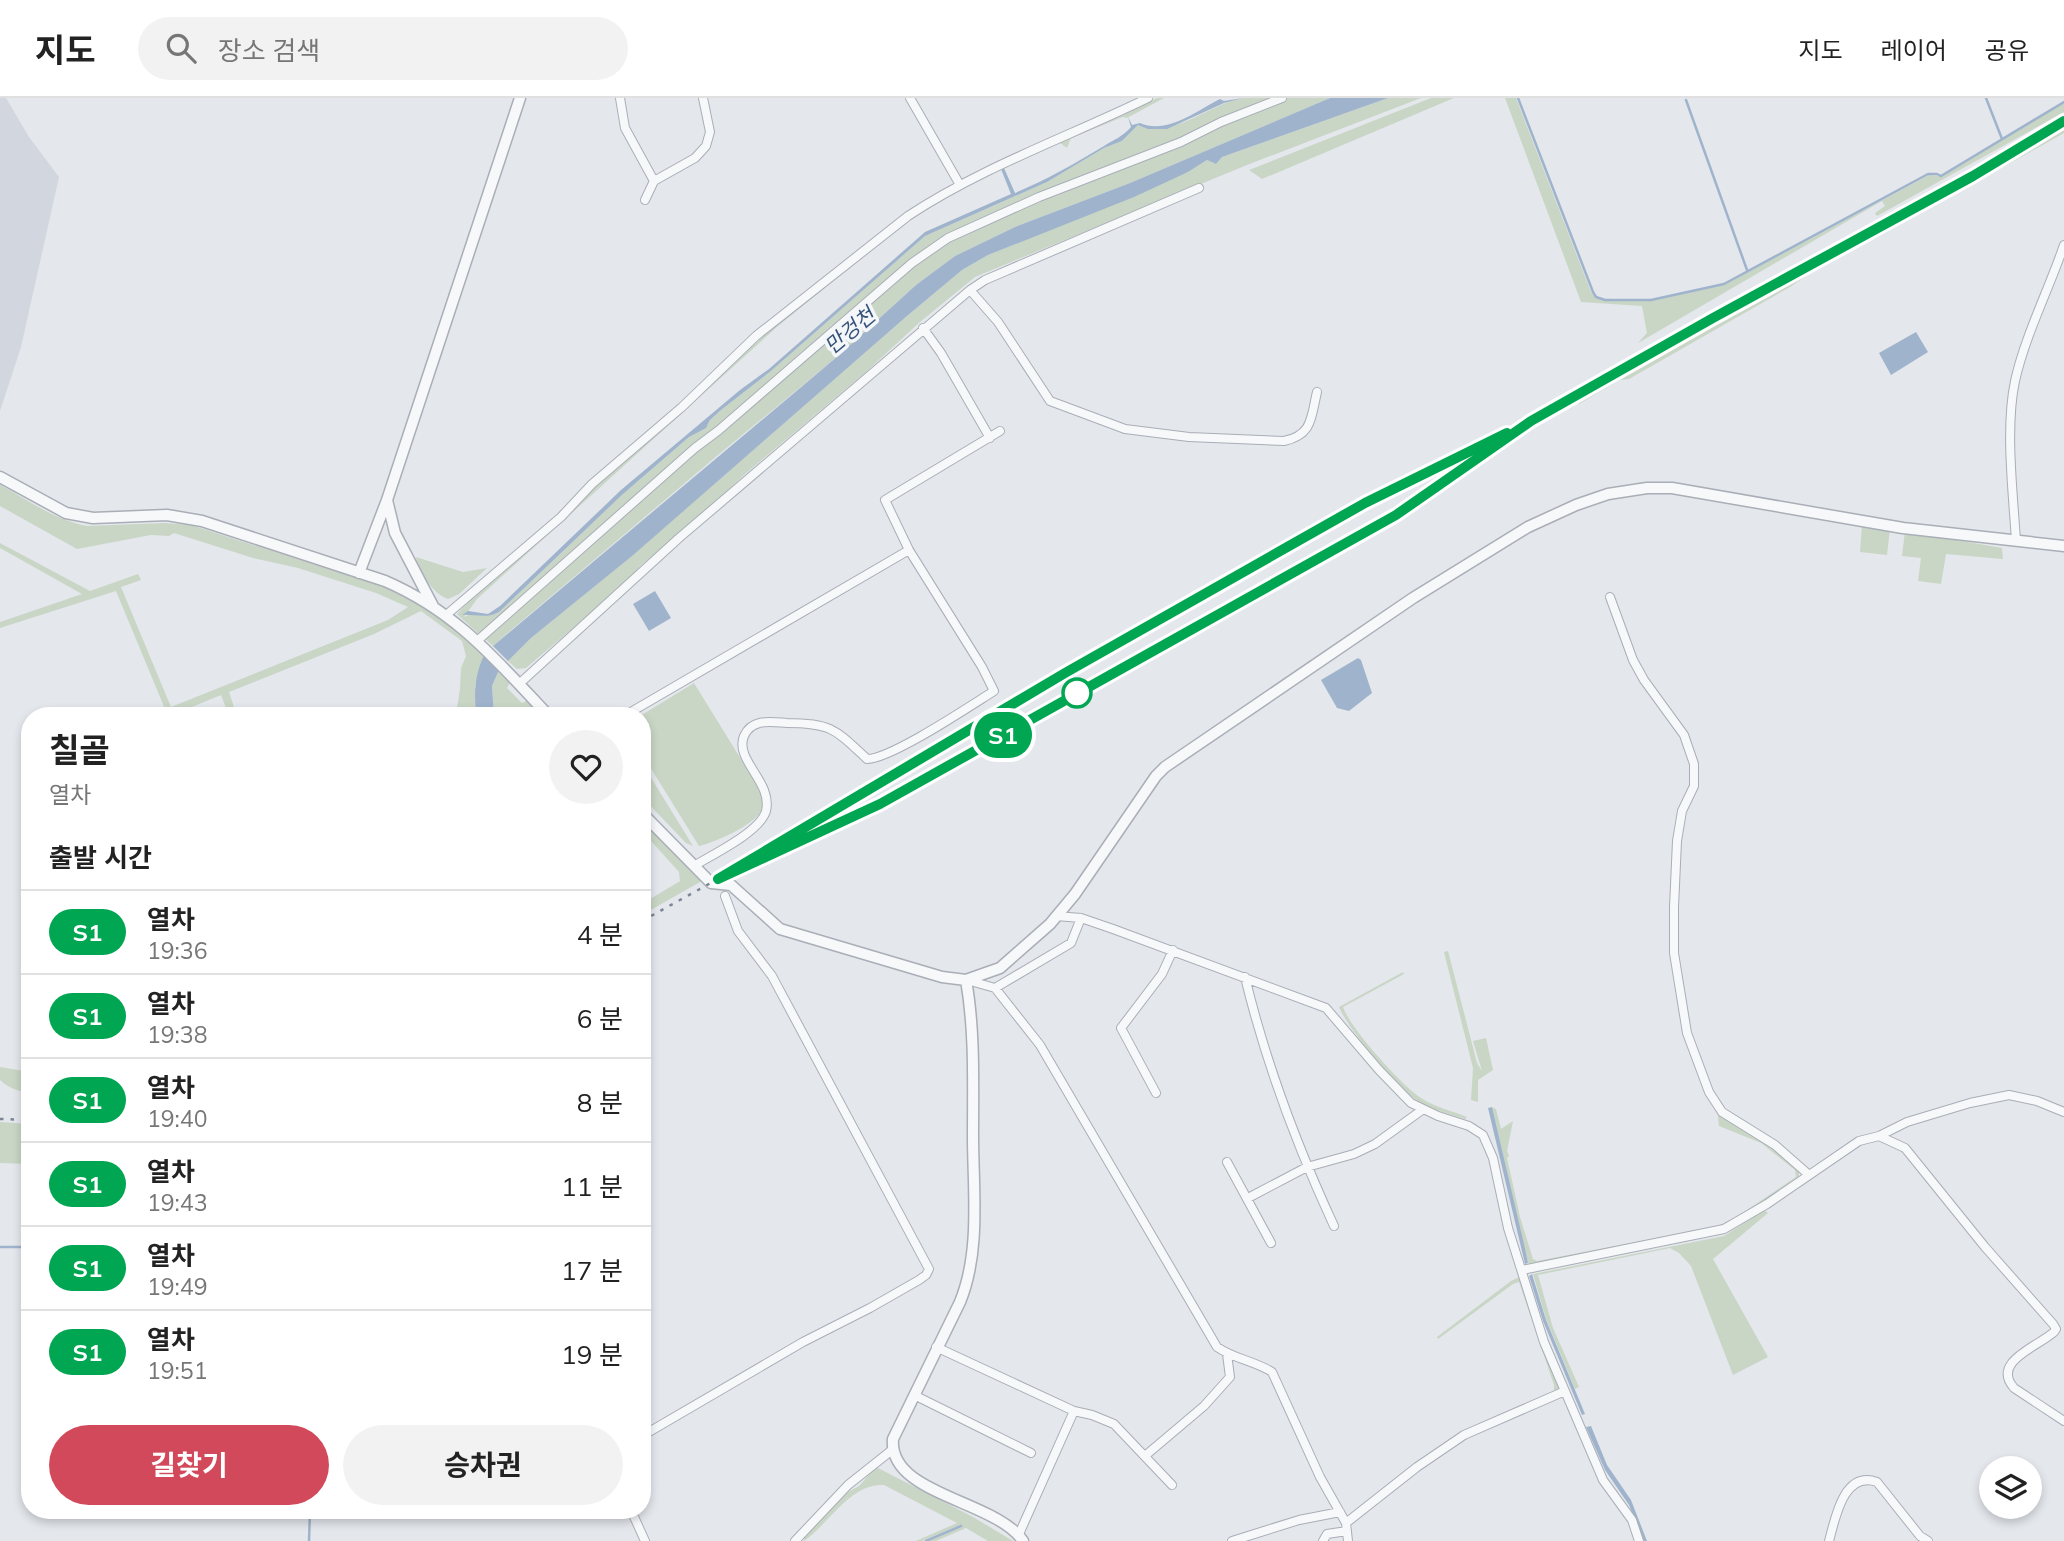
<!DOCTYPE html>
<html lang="ko">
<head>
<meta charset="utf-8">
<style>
  :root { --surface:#fff; --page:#f2f2f2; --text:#222; --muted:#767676; --line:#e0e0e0; --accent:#d1495b }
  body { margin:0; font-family:Mulish,"Noto Sans KR",sans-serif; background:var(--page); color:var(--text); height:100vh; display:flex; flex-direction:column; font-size:26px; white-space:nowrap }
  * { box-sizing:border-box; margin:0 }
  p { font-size:23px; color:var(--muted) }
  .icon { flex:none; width:38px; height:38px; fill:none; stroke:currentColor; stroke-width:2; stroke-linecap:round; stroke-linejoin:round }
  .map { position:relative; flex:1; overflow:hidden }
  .side { position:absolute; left:21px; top:609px; width:630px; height:812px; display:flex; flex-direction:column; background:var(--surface); border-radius:28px; box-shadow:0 4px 10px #0003 }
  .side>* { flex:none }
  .badge { padding:0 14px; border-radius:23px; font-size:24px; line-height:46px }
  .controls { position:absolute; left:1979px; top:1358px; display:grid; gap:14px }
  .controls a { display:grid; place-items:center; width:63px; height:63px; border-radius:50%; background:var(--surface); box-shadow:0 4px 10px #0003; font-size:35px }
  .map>.badge { position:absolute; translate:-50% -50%; box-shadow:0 0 0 4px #fff }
  h2 { padding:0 28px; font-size:26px; line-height:63px }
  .round { display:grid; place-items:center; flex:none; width:74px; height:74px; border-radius:37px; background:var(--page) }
  .summary { display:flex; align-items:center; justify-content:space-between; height:119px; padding:0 28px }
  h1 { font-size:33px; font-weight:700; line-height:52px }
  .cta { display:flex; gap:14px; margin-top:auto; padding:14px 28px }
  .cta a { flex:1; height:80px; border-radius:42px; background:var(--accent); color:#fff; font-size:28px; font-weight:700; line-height:80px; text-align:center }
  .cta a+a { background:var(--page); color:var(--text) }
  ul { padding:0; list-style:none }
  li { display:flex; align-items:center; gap:21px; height:84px; padding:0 28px; border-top:2px solid var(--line) }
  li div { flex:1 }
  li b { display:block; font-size:26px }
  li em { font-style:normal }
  li .badge { min-width:77px; font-weight:700; text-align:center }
  header { display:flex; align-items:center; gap:42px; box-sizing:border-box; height:98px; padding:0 35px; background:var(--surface); border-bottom:2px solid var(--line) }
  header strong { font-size:33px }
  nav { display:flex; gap:38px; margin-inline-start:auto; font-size:24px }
  .search { width:490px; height:63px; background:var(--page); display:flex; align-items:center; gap:18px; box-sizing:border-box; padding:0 24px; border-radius:38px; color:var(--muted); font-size:26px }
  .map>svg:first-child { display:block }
  .built { fill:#d2d6de }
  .green { fill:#c9d6c5 }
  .water { fill:#9fb4cc }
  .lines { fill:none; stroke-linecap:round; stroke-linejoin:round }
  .stream { stroke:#9fb4cc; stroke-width:2.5 }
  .minor-casing { stroke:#a9aeb7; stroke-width:10 }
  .tertiary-casing { stroke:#a9aeb7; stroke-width:13 }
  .minor { stroke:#f7f8fa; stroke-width:8 }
  .tertiary { stroke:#f7f8fa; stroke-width:10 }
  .rail { stroke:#7d8696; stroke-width:2.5; stroke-dasharray:3.5 7; stroke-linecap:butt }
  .line-casing { stroke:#fff; stroke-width:16 }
  .line { stroke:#00a651; stroke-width:10 }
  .stop-dot { fill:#fff; stroke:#00a651; stroke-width:3.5 }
  .labels { text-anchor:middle; stroke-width:7; stroke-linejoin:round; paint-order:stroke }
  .water-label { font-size:21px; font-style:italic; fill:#34527a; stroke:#f4f6f9 }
</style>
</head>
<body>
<header>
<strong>지도</strong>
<div class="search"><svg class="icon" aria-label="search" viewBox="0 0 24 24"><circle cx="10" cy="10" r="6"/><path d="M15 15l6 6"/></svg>장소 검색</div>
<nav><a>지도</a><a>레이어</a><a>공유</a></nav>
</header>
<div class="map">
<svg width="2064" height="1443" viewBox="0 0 2064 1443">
  <rect width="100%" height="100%" fill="#e4e7ec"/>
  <path class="built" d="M 0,0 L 6,0 L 29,39 L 59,79 L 21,249 L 0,313 Z"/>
  <path class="green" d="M 1157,0 L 1164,0 L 1127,20 L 1123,19 L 1073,39 L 1070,42 L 1067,50 L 1060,45 L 964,89 L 902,127 L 778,228 L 477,501 L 464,519 C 475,512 487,521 499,514 L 623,396 L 689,339 L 708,327 L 710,322 L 721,312 L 771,273 L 925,138 L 1047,84 L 1104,50 L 1122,43 L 1138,27 C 1174,42 1209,5 1244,0 C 1255,0 1267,0 1278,0 L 948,139 L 481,538 L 457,516 L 486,485 L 578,405 L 746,253 L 898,127 L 972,83 L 1120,19 Z
    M 1286,0 L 1330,0 L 1130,85 L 1015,129 L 955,158 L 916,187 L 838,258 L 718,357 L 503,539 L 493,548 L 483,539 L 670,373 L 913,167 L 949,140 Z
    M 1388,0 L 1421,0 L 1247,67 L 975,179 L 920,224 L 867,273 L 744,377 L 708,411 L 640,468 L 627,484 L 526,570 L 517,571 L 508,563 L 531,540 L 630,459 L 907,218 L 962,172 L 988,157 L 1188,74 L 1207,62 L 1216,66 L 1222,59 Z
    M 1431,0 L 1454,0 L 1262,81 L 1249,72 Z
    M 1505,0 L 1516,0 L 1591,194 L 1595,199 L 1604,202 L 1650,203 L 1724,187 L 1929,77 L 1940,78 L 2064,5 L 2064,14 L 1877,118 L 1875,115 L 1885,108 L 1882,103 L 1638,245 L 1647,235 L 1642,208 L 1581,204 Z
    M 2064,28 L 2064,35 L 1873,142 L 1910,116 Z
    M 1864,138 L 1790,189 L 1629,281 L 1620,282 L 1579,306 L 1576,299 Z
    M 0,387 C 28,402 55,422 87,428 L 165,425 L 191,427 L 390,491 C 427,508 455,528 484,557 L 475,587 L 477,618 L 458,618 L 458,615 L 456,616 L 460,591 L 461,570 L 466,558 L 462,543 L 421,513 L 374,536 L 229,594 L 237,618 L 229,618 L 221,597 L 170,618 L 149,618 L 165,611 L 116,493 L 0,530 L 0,524 L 82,496 L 0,450 L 0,445 L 90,493 L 138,476 L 141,482 L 121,489 L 171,609 L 388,522 L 408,509 L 376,495 L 298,470 L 253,460 L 174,435 L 169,438 L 151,437 L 77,451 L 0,408 Z
    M 1862,427 L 1890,430 L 1887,457 L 1860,454 Z
    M 1905,433 L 2002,450 L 2003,461 L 1946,456 L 1941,486 L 1918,483 L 1921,460 L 1902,458 Z
    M 416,459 L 463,474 L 487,470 L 459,496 L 448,501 C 433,496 419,474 416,459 Z
    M 499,572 L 510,584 L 507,590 L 522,605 L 530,601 L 545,618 L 514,613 L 514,618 L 494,618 L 492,588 Z
    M 694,585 L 760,692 C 762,699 764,706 761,713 C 754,727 714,745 699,748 L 642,656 L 650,650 L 642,638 L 642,618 L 640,618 Z
    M 642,665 L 693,748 L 686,745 L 642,699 Z
    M 642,719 L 700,781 L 700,784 L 642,817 L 642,806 L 680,783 L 679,774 L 642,733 Z
    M 1448,853 L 1477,965 L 1482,973 L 1473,943 L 1486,940 L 1493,972 L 1478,982 L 1478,1004 L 1471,1002 L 1473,970 L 1444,854 Z
    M 1403,874 L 1404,876 L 1343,909 C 1349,929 1403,989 1421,1000 C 1435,1009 1452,1013 1467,1019 L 1465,1021 C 1450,1016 1428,1011 1415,1001 C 1393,983 1350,934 1339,909 Z
    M 0,969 L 30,974 L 30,994 C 19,994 8,990 0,982 Z
    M 1492,1009 L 1496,1011 L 1501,1031 L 1513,1023 L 1507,1053 L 1509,1058 L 1507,1060 L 1520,1119 L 1533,1161 L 1537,1163 L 1718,1128 L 1741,1116 L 1796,1079 L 1795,1072 L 1761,1045 L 1719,1028 L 1717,1010 L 1792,1066 L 1799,1072 L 1799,1079 L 1732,1126 L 1530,1166 L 1528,1165 Z
    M 0,1024 L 30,1026 L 30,1066 L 0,1065 Z
    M 1764,1112 L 1768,1115 L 1713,1161 L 1768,1259 L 1733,1277 L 1691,1168 L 1679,1155 L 1670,1150 L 1538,1177 L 1553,1230 L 1579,1289 L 1575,1291 L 1546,1221 L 1533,1176 L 1724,1138 Z
    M 1521,1178 L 1560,1290 L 1554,1295 L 1554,1287 L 1519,1184 L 1513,1186 L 1438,1241 L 1437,1239 L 1511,1183 Z
    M 876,1369 L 973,1419 L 1013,1443 L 988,1443 L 966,1430 L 936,1443 L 929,1443 L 962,1429 L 960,1427 L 922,1443 L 916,1443 L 957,1425 L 884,1387 C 850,1385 829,1426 804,1443 L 804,1437 L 848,1394 L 859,1388 Z"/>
  <path class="water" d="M 1243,0 L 1224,5 L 1167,31 L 1148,31 L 1138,27 L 1122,43 L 1104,50 L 1047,84 L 925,138 L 771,273 L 721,312 L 710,322 L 706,330 L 689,339 L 623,396 L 499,514 C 488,521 473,516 462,517 L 468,513 L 488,516 L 500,508 L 621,392 L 740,292 L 769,271 L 925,134 L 1011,96 L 1001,71 L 1004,70 L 1015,95 C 1048,81 1074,66 1104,48 C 1115,41 1122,39 1131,29 L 1128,19 L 1132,27 L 1140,25 C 1167,37 1198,12 1220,1 L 1224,3 Z
    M 1330,0 L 1388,0 L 1222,59 L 1216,66 L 1207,62 L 1188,74 L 1134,99 L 988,157 L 962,172 L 907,218 L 632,458 L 531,540 L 508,563 L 493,548 L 838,258 L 916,187 L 955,158 L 1015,129 L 1130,85 Z
    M 1916,234 L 1928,254 L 1891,277 L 1879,255 Z
    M 655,493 L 671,520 L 649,533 L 633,506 Z
    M 484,557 L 499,572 L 492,588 L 494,618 L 477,618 C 473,596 475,577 484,557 Z
    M 1358,560 L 1361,562 L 1372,595 L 1349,613 L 1337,610 L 1321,582 Z
    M 1492,1009 L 1524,1146 L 1528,1165 L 1525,1166 L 1488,1010 Z
    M 1532,1176 L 1546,1222 L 1585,1316 L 1582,1317 L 1543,1223 L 1529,1178 Z
    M 1591,1328 L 1607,1367 L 1631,1402 L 1647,1443 L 1644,1443 L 1629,1407 L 1605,1372 L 1586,1329 Z"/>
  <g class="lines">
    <path class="stream" d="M 1518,0 L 1593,194 L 1596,199 L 1605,202 L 1651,202 L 1724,186 L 1928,76 L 1937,76 L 1941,78 L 2064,4
      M 1986,0 L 2002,41
      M 1686,2 L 1747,172
      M 0,1149 L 30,1149
      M 309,1443 L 310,1412
      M 926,1443 L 961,1428"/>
    <g class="minor-casing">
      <path id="minor" d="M 620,0 L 625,30 L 654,83
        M 910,0 L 960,87
        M 645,102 L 654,83 L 695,60 L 706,48 L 710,34 L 703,0
        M 970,192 L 998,224 L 1050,303 L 1125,331 L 1189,339 L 1284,343 C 1313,337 1311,319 1317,294
        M 923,230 L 941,255 L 990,340
        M 2016,443 C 2013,394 2005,330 2015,283 C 2025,238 2049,191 2064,147
        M 1610,499 L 1633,562 L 1644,582 L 1684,637 L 1694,666 L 1694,688 L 1682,713 L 1677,743 L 1674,809 L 1674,855 L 1687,935 L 1709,994 L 1722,1014 L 1775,1047 L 1808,1076
        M 445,518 L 561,419 L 592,386 L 682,309 L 756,238 L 908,118 C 982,69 1068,39 1148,0
        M 477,543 L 695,350 L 719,332 L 912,165 L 948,140 L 1039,99 L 1181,44 L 1221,24 L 1282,0
        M 519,586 L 679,440 L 970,192 L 985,182 L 1199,90
        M 624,618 L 909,452
        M 694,768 C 713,756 760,734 766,713 C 773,684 734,662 744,638 C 752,620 771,624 787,625 C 832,625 836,632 867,661 C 891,661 970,608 994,593 L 982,569 L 909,452 L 885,402 L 1000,333
        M 1056,818 L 1081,820 L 1113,831 L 1326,910 L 1379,972 L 1411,1005 L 1438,1018 L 1469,1028 L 1483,1037 L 1493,1060 L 1508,1130 L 1544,1244 L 1603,1382 L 1632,1422 L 1639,1443
        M 1245,879 C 1266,966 1297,1048 1334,1128
        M 967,882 L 995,890 L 1071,845 L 1081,820
        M 995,890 L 1040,947 L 1217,1249 C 1234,1261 1255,1263 1272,1274 L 1320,1379 L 1346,1425 L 1348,1443
        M 1156,995 L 1121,930 L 1162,876 L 1173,852
        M 1879,1038 L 1905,1050 L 1985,1149 L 2053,1226 L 2056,1231 L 2054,1234 C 2037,1249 1991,1264 2014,1290 L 2064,1323
        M 1227,1064 L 1271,1145
        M 1248,1100 L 1307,1069 L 1354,1056 L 1375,1046 L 1422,1012
        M 1522,1172 L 1724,1131 L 1767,1106 L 1859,1043 L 1879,1038 L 1907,1024 L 1970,1005 L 2009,997 L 2037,1003 L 2064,1014
        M 936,1249 L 1074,1313 L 1019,1436
        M 914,1297 L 1031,1355
        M 1074,1313 L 1092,1317 L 1114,1326 L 1172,1387
        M 642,1338 L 803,1244 L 870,1210 L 919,1182 L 926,1177 L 929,1171 L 772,878 L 738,833 L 725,798
        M 1146,1357 L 1204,1308 L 1230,1279 L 1227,1256
        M 631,1412 L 645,1443
        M 1346,1425 L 1417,1369 L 1464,1337 L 1565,1293
        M 795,1443 L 848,1387 L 892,1352
        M 1232,1443 L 1299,1422 L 1340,1414
        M 1323,1443 L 1327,1436 L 1347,1433
        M 1829,1443 C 1835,1422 1843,1372 1877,1384 L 1920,1438 L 1928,1443"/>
    </g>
    <g class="tertiary-casing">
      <path id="tertiary" d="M 0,379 L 66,415 L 93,420 L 167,417 L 202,423 L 385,483 C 457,514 496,562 549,618
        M 387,402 L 395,435 L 433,508
        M 359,475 L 387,402 L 520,0
        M 642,715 L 711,785 L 731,787 L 780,831 L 942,879 L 966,882 L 1000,870 L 1050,826 L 1075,796 L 1156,678 L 1165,669 L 1413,500 L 1528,429 L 1576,407 L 1608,396 L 1647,390 L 1672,390 L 1903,430 L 2064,448
        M 966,882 C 975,933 973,986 973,1038 C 973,1091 981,1153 960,1204 L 893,1341 C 888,1397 996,1402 1023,1443"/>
    </g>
    <use href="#minor" class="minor"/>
    <use href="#tertiary" class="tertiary"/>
    <path class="rail" d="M 790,738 L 1065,575 L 1388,392 L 1488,344
      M 642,823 L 718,781 L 880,706 L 1396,417 L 1531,323 L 1712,220 L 1973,78 L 2064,23
      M 0,1021 L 30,1022"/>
  </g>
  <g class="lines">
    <g class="line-casing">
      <path id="line" d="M 1507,335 L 1365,405 L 1065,575 L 718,781 L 880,706 L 1396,417 L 1531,323 L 1713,220 L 1973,78 L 2064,23"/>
    </g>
    <use href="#line" class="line"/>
  </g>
  <circle class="stop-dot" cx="1077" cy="595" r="14"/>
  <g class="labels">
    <g class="water-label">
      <text transform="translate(850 233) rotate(-40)" y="7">만겅천</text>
    </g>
  </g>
</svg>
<div class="controls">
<a><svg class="icon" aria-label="layers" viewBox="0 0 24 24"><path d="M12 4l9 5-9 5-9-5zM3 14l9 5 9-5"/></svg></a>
</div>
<b class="badge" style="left:1003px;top:637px;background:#00a651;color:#fff">S1</b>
<section class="side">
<div class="summary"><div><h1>칠골</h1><p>열차</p></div><a class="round"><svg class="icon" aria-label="heart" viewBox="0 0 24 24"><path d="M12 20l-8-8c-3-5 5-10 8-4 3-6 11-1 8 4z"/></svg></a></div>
<h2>출발 시간</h2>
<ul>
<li><span class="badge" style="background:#00a651;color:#fff">S1</span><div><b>열차</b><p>19:36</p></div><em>4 분</em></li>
<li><span class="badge" style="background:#00a651;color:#fff">S1</span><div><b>열차</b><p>19:38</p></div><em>6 분</em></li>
<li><span class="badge" style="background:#00a651;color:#fff">S1</span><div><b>열차</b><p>19:40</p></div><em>8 분</em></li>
<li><span class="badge" style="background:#00a651;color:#fff">S1</span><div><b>열차</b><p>19:43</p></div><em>11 분</em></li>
<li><span class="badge" style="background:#00a651;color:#fff">S1</span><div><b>열차</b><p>19:49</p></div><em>17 분</em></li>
<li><span class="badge" style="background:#00a651;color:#fff">S1</span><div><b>열차</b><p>19:51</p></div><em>19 분</em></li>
</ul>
<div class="cta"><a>길찾기</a><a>승차권</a></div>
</section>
</div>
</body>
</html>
